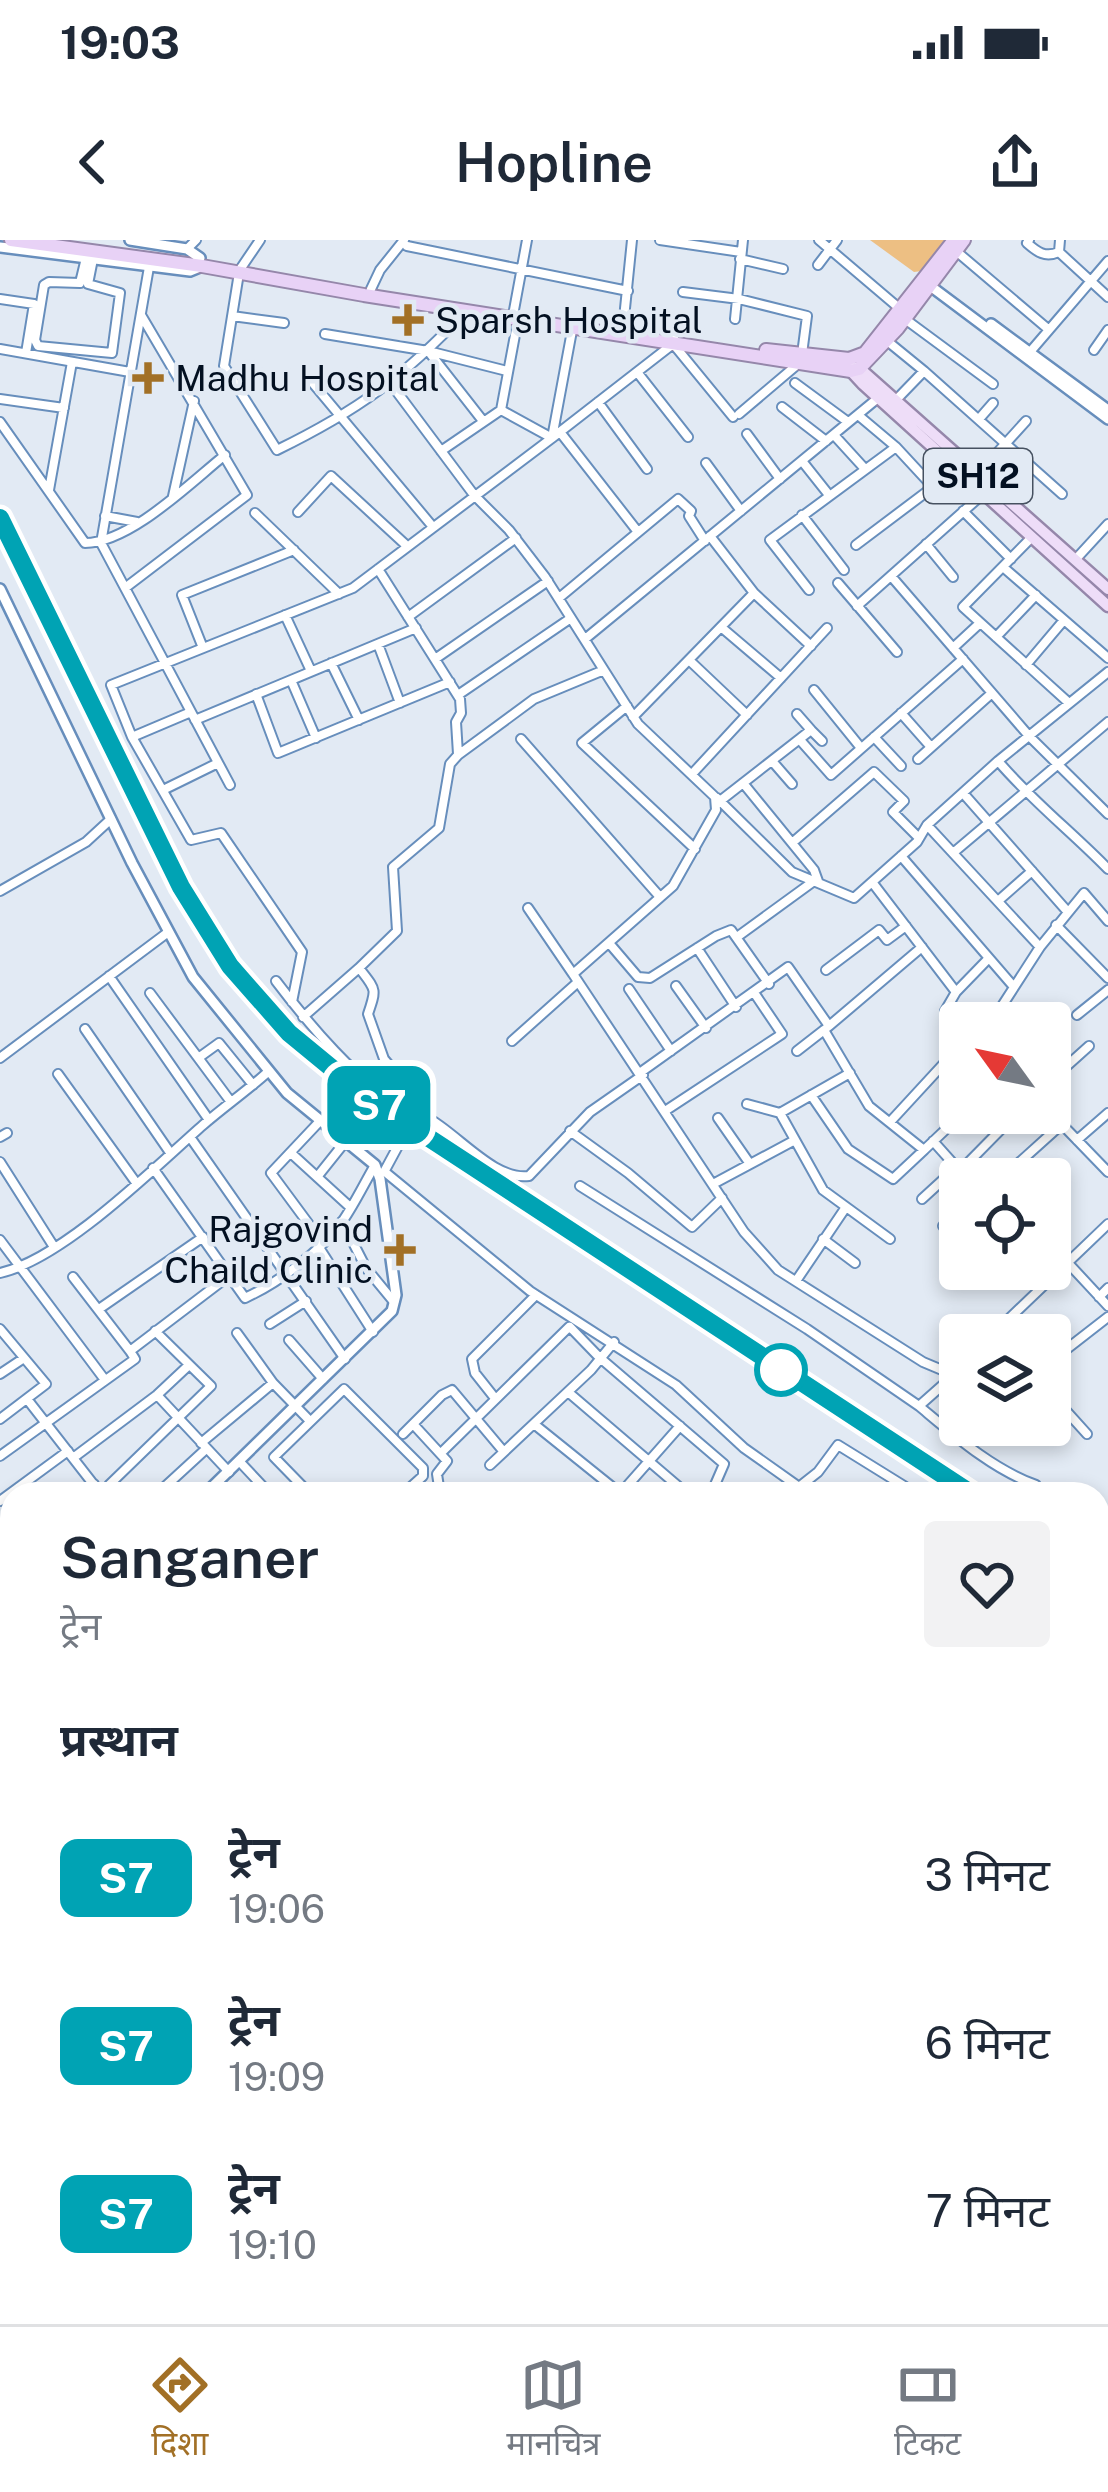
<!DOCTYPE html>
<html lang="hi">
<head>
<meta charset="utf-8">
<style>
  :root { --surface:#fff; --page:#f2f2f3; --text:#1f2937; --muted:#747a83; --line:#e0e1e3; --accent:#a27026 }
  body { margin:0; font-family:"Public Sans","Noto Sans Devanagari",sans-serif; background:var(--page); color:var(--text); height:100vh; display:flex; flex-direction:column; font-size:45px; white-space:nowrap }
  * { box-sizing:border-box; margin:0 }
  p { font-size:39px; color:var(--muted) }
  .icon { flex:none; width:66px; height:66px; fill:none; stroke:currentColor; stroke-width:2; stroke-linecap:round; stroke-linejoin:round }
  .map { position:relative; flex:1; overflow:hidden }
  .drawer { position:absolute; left:0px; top:1242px; width:1110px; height:843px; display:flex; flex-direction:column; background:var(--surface); border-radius:36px 36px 0 0; box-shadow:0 6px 18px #0003 }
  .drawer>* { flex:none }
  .badge { padding:0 24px; border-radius:18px; font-size:42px; line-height:78px }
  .needle { width:78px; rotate:303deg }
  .tools { position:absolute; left:939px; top:762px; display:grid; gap:24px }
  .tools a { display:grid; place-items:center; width:132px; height:132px; border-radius:12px; background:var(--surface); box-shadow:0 6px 18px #0003; font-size:60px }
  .map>.badge { position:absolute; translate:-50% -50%; box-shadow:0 0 0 6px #fff }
  h2 { padding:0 60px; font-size:45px; line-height:108px }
  .round { display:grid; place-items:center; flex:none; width:126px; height:126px; border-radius:12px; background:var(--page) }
  .head { display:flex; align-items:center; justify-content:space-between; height:204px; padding:0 60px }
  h1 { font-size:57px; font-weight:600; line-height:90px }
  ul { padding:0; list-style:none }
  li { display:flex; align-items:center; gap:36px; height:168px; padding:0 60px }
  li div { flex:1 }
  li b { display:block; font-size:45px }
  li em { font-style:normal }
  li .badge { min-width:132px; font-weight:700; text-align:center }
  .status { display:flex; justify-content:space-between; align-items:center; height:84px; padding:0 60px; background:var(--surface); direction:ltr }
  .status svg { height:33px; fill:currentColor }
  header { display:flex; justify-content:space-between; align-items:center; height:156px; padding:0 60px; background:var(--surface); font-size:54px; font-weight:600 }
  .tab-bar { display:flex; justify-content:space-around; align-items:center; height:168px; border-top:3px solid var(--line); background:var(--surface); font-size:33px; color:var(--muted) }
  .tab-bar a { display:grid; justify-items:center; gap:6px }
  .tab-bar .on { color:var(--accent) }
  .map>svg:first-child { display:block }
  .pitch { fill:#edbf83 }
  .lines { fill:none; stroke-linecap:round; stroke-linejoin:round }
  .minor-casing { stroke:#678ebc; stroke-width:12 }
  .tertiary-casing { stroke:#678ebc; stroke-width:14 }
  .primary-casing { stroke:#9587aa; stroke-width:15 }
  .trunk-casing { stroke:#9587aa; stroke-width:16 }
  .minor { stroke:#fff; stroke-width:8 }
  .tertiary { stroke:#fff; stroke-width:9 }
  .primary { stroke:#eeddf8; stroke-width:10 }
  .trunk { stroke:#e8d2f6; stroke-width:12 }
  .rail-casing { stroke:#5e6977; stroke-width:8 }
  .rail { stroke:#e2eaf4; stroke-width:3; stroke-dasharray:9; stroke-linecap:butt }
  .line-casing { stroke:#fff; stroke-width:27 }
  .line { stroke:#00a3b4; stroke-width:18 }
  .poi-dot { fill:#a27026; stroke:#e2eaf4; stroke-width:4.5 }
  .stop-dot { fill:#fff; stroke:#00a3b4; stroke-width:6 }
  .labels { text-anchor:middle; stroke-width:9; stroke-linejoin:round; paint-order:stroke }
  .shield { fill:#e2eaf4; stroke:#465160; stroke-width:3 }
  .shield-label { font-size:33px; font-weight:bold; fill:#031021 }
  .poi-label { font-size:36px; fill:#031021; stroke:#e2eaf4; text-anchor:start }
</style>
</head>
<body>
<div class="status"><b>19:03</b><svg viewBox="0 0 49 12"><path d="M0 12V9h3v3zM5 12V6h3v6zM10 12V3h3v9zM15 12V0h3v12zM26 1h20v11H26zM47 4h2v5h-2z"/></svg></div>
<header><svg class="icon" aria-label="back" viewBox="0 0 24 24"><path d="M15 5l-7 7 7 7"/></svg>Hopline<svg class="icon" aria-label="share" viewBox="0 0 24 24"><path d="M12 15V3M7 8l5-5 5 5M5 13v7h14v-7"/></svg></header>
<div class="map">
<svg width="1108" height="2084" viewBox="0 0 1108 2084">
  <rect width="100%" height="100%" fill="#e2eaf4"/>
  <path class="pitch" d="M 870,0 L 947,0 L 922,31 L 914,32 Z"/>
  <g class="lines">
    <g class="minor-casing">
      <path id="minor" d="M 660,0 L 741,12
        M 819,0 L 899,68
        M 1029,0 L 1027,3 C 1037,12 1045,18 1059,12 L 1108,57
        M 407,6 L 628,51
        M 187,9 L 196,0
        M 956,11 L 1048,89
        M 1059,12 L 1060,0
        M 86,18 L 80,43 L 49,42 L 44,45 L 35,100 L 38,106 L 112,113 L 120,53 L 88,44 L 93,19
        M 740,19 L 783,29
        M 818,25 L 837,0
        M 149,27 L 101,303 L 230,545
        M 241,28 L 260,0
        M 239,33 L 224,126 L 277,210 C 357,171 404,137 465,72
        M 371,49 L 380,30 L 404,0
        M 683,52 L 739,59 L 807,76 L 802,114
        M 0,59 L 34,64 L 26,113
        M 514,70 L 527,0
        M 232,76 L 284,83
        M 735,79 L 743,0
        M 905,79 L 993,144
        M 623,88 L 632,0
        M 325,94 L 428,111 L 507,131
        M 886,100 L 924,131
        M 674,105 L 733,177
        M 0,109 L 130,132
        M 1094,110 L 1108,90
        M 429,112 L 483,181
        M 1030,112 L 1108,21
        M 637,132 L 688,197
        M 311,141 L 433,287
        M 795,143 L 848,182
        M 391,144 L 474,255 L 509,290 L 545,337 L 638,484 L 715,557 L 716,570 L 673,646 L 573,734 L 744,992 L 778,1030 L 923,1122 L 954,1135 L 960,1128
        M 0,159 L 64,168
        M 895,161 L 924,131 L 1062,254
        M 598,162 L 647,229
        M 782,167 L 826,201
        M 501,170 L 552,198 L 673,104 L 674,97
        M 739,174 L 798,124
        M 979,179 L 993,163
        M 0,182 L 85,303 C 130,303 190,243 225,215
        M 560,192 L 638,292
        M 747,194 L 780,239
        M 834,195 L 865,229
        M 441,211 L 501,170 L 518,79
        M 802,221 L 829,255
        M 706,223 L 741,271
        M 978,234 L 1026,181
        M 49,250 L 72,122
        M 173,256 L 194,161
        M 963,271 L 1011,319
        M 298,272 L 331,236 L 407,306
        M 255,273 L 339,354
        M 802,275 L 844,330
        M 105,276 L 137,282
        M 710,296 L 754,353 L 811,406
        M 1032,297 L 963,367 L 1069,463
        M 926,304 L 953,337
        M 856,305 L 933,247 L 896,207 L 858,175
        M 1075,320 L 1108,284
        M 1003,327 L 1108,418
        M 378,329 L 460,459 L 461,473 L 456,482 L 458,514
        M 891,336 L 1029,496 L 1108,574
        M 838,343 L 897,412
        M 125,348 L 247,255 L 141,75
        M 809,350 L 770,300 L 896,207
        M 559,358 L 678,259 L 691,271 L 689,276 L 705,301
        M 857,366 L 984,253
        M 285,375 L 311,431
        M 408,377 L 516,298
        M 721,387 L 781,438
        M 996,397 L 1036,355
        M 585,399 L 878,158
        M 378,404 L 400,463
        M 203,408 L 182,355 L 294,310
        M 953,408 L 980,383
        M 435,419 L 548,341
        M 689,420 L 747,475
        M 331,423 L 359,480
        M 1026,425 L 1064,380
        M 291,440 L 316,498
        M 814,450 L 861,508
        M 256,454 L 278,513 L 450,442
        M 458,455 L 571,378
        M 627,466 L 582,503 L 695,609
        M 901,473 L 931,507
        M 633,477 L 754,353
        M 195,480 L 416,388
        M 811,490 L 822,501
        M 132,497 L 191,472
        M 874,497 L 901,526
        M 521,499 L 660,657
        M 800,500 L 831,535 L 963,419
        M 918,519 L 992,453
        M 772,521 L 792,544
        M 998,521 C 1032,561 1072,592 1108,629
        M 692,534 L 827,388
        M 743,543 L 814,630 L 818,641
        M 163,550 L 218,523
        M 963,553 L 1067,671
        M 717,558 L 792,632 L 854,658 L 917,602 L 927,585 L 998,521 L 1108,432
        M 720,561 L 811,490 L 797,474
        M 927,585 L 1040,707
        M 792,603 L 874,532 L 904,561 L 893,572 L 919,598
        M 953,613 L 1108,482
        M 901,616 L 1014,747
        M 872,642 L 956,752
        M 0,651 L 86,602 L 111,579
        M 998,661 L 1032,631
        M 528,668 L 573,734
        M 1056,685 L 1108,738
        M 737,697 L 814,641
        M 609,703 L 638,737 L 650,738 L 716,696 L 731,690 L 769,744
        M 697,708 L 736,767
        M 826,730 L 879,690 L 887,700 L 906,686
        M 109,736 L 209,880
        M 276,741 C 298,770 368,859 403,860 L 414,854
        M 676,746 L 706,788
        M 629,749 L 671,811
        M 150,753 L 231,862
        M 292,762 L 302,712 L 221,593 L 191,600 L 132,497 L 111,445 L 353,348 L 552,198 L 574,80
        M 1077,775 L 1108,750
        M 303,777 L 359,728
        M 961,783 L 945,771 L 956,752 L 989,718
        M 991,783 L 1040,707 L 1084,653 L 1108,681
        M 829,786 L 922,707
        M 1050,786 L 1062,775
        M 85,789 L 171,914
        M 512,801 L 578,742
        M 797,811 L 824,790
        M 201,816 L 219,803 L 253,845
        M 0,818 L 167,693
        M 641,832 L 788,727 L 829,786 L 824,790 L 869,866 L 924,910 L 963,873
        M 58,834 L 137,944
        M 1050,841 L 1089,806
        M 811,855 L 848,909 L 893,939 L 924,910
        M 747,864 L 780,873 L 823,950 L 890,999
        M 665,871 L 782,794 L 755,754
        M 1050,872 L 1108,932
        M 780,873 L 850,833
        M 420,874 L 414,854 L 384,819 L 368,774 C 377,748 376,750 359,728 L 397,691 L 393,627 L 439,588 L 450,524 L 458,515 L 534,459 L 604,430
        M 718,878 L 750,924
        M 320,881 L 271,933 L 322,1002
        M 890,882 L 960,806
        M 570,891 L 628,933 L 692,987 L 722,958
        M 0,897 L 7,893
        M 190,897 L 345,1119
        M 1077,900 L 1108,873
        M 933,901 L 967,939
        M 292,914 L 350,967
        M 0,922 L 54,1007
        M 153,928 L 245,1058 C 278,1043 320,1012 342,982 C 354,965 364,944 375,925
        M 960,931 L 1017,873
        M 384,932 L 404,895 L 420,874 C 455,889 492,941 529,936 L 590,872 L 643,835
        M 385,932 L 530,1051 L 676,1145 L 744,1208 L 799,1247 L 793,1254
        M 317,937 L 345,902
        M 1001,939 L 1062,884
        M 713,944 L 795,900
        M 580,946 L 807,1089 L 919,1166 L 954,1135
        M 922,959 L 957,927
        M 1050,961 L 1053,959
        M 342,981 L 366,1028 L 394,1062
        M 943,986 L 960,969
        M 823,999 L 855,1023
        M 0,1000 L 105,1140
        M 318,1006 L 373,1092
        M 1068,1023 L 1108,1066
        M 0,1033 C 63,1019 154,928 203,885 C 225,866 248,850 269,831
        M 73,1037 L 130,1111 L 230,1035
        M 796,1041 L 846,967
        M 1099,1057 L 1108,1048
        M 99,1069 L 203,997
        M 270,1084 L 306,1061
        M 570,1087 L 599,1117 L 724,1224 L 711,1254
        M 0,1089 L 46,1144 L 0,1179
        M 237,1093 L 273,1143 L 310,1181
        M 992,1095 L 1108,984
        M 289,1100 L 323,1139
        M 1050,1122 L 1108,1077
        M 0,1134 L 24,1118
        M 568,1152 L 685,1252
        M 1050,1153 L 1087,1194
        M 157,1155 L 229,1232
        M 494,1157 L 475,1133 L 472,1119 L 536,1055
        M 27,1159 L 101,1254
        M 919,1166 C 955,1196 992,1229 1036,1245
        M 413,1184 L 447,1221 L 437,1234 L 439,1247
        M 534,1184 L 621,1254
        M 403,1194 L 442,1155 L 452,1150 L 504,1212
        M 201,1203 L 273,1143
        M 442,1212 L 569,1087
        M 0,1216 L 135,1119 L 130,1111
        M 73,1218 L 157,1155 L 189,1125
        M 239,1221 L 270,1254
        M 490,1225 L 591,1130 L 614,1102
        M 799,1247 L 818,1232 L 838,1205 L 917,1254
        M 82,1254 L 94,1244
        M 116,1254 L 109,1245 L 211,1146 L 155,1091
        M 157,1254 L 206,1209
        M 310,1254 L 274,1217 L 344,1149 L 423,1228 L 423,1236 L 403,1254
        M 431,1254 L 439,1247 L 445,1254
        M 620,1254 L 680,1186
        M 0,1261 L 68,1211
        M 0,1292 L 12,1308
        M 0,1320 L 12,1311
        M 1098,1359 L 1108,1363
        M 0,1377 L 12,1367
        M 1098,1422 L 1108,1412
        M 0,1475 L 12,1467
        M 0,1483 L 12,1499
        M 0,1554 L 12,1544
        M 0,1598 L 12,1589
        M 0,1643 L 12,1660
        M 0,1644 L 12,1635
        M 1098,1663 L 1108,1670
        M 0,1690 L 12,1682
        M 1098,1736 L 1108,1746
        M 0,1738 L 12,1729
        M 0,1754 L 12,1771
        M 1098,1883 L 1108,1894
        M 5,1927 L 12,1923
        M 1098,1945 L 1108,1954
        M 1098,2025 L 1108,2036
        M 0,2063 L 17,2084
        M 162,2073 L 174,2084
        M 239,2073 L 247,2084
        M 312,2073 L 321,2084
        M 655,2073 L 669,2084
        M 712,2073 L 727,2084
        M 888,2073 L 900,2084
        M 985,2073 L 998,2084
        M 1074,2073 L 1087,2084
        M 938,2078 L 941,2073
        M 117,2084 L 129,2073
        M 231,2084 L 236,2080
        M 766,2084 L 773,2073
        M 800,2084 L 808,2073
        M 859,2084 L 869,2073"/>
    </g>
    <g class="tertiary-casing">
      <path id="tertiary" d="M 130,0 L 187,9 L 200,18
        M 0,7 L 190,31 L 202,26
        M 925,42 L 1108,179
        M 991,84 L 1108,170
        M 0,349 L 132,623 L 193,737 L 287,853 L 375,925 L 380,939 L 396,1055 L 392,1071 L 205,1254
        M 0,1429 L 12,1419"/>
    </g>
    <g class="primary-casing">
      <path id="primary" d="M 849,119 L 851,131 L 863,144 L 1108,366
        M 858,127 L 1108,349"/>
    </g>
    <g class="trunk-casing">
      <path id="trunk" d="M 11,0 L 202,26 L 364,55 L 851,131 L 859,129 L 898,88 L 964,0
        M 766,110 L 849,119 L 865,113 L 954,0"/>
    </g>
    <use href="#minor" class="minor"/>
    <use href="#tertiary" class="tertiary"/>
    <use href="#primary" class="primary"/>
    <use href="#trunk" class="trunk"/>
    <g class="rail-casing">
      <path id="rail" d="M 0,278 L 181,647 L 231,726 L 289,793 L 369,858 L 972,1254
        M 1098,1331 L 1108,1335"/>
    </g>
    <use href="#rail" class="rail"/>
  </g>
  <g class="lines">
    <g class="line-casing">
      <path id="line" d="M 0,278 L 181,647 L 230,726 L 289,793 L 368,858 L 972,1254"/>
    </g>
    <use href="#line" class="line"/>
  </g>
  <g class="poi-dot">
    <path d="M402 62h12v12h12v12h-12v12h-12v-12h-12v-12h12z"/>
    <path d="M142 120h12v12h12v12h-12v12h-12v-12h-12v-12h12z"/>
    <path d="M394 992h12v12h12v12h-12v12h-12v-12h-12v-12h12z"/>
  </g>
  <circle class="stop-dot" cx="781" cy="1130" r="24"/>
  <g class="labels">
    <rect class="shield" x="924" y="209" width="108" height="54" rx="9"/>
    <g class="shield-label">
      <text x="978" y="248">SH12</text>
    </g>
    <g class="poi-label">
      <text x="435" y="93">Sparsh Hospital</text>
      <text x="175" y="151">Madhu Hospital</text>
      <text x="373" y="1002" text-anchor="end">Rajgovind<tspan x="373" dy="41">Chaild Clinic</tspan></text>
    </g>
  </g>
</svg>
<div class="tools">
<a><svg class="needle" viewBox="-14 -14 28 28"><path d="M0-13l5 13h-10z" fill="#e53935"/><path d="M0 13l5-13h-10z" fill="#747a83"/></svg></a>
<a><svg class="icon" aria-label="locate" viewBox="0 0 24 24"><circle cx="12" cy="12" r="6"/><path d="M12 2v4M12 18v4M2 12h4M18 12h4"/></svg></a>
<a><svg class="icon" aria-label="layers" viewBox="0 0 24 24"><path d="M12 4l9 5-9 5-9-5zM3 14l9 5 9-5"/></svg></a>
</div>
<b class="badge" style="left:379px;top:865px;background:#00a3b4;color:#fff">S7</b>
<section class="drawer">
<div class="head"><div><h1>Sanganer</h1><p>ट्रेन</p></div><a class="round"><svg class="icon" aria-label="heart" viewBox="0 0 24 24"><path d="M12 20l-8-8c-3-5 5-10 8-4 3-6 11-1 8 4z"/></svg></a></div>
<h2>प्रस्थान</h2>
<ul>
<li><span class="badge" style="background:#00a3b4;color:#fff">S7</span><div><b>ट्रेन</b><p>19:06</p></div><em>3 मिनट</em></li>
<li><span class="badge" style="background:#00a3b4;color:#fff">S7</span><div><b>ट्रेन</b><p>19:09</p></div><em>6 मिनट</em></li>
<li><span class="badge" style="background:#00a3b4;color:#fff">S7</span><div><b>ट्रेन</b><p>19:10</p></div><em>7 मिनट</em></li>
</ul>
</section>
</div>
<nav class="tab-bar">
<a class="on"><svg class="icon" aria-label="directions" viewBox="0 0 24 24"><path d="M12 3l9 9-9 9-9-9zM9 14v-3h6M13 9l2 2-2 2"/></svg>दिशा</a>
<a><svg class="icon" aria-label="map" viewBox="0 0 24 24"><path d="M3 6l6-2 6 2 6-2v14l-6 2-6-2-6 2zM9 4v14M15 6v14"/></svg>मानचित्र</a>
<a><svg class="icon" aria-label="tickets" viewBox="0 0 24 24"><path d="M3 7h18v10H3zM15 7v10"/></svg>टिकट</a>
</nav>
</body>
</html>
